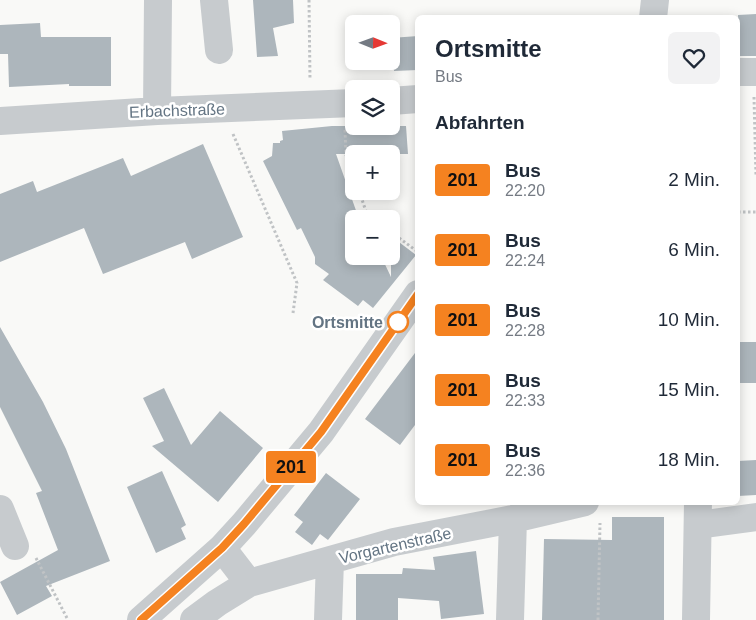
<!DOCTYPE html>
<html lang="de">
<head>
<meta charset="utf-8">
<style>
  :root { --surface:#fff; --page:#f2f2f3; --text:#1f2937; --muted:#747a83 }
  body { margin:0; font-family:Helvetica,sans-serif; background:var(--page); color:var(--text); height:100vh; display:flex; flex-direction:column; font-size:19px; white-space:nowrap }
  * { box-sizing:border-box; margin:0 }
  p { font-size:16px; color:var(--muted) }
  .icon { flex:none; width:28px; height:28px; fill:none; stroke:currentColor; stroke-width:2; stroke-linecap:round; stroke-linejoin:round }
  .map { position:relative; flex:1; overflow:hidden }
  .sheet { position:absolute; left:415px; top:15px; width:325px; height:490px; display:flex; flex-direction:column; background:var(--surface); border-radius:8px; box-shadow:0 2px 12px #0003 }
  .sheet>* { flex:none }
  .badge { padding:0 10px; border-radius:4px; font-size:18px; line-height:32px }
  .needle { width:32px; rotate:91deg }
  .controls { position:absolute; left:345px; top:15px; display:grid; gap:10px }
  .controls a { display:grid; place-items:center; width:55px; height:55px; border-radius:8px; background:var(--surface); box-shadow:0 2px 12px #0003; font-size:25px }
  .map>.badge { position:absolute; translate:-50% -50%; box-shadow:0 0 0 2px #fff }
  h2 { padding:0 20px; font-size:19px; line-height:45px }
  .round { display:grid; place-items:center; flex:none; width:52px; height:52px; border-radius:8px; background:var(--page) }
  .headline { display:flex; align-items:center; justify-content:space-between; height:85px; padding:0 20px }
  h1 { font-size:24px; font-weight:700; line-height:38px }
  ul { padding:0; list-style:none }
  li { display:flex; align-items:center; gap:15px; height:70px; padding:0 20px }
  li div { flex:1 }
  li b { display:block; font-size:19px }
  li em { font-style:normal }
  li .badge { min-width:55px; font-weight:700; text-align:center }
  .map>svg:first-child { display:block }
  .building { fill:#adb6bc }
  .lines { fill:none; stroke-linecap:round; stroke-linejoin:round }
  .path { stroke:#c0c3c5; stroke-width:3; stroke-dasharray:2.5 2.5; stroke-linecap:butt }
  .minor { stroke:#c7cbce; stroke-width:28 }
  .line-casing { stroke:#fff; stroke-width:11 }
  .line { stroke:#f58220; stroke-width:8 }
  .stop-dot { fill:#fff; stroke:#f58220; stroke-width:2.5 }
  .labels { text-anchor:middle; stroke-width:5; stroke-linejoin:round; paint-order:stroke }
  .street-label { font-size:16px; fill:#637483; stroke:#fff }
  .stop-label { font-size:16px; font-weight:bold; fill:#637483; stroke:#fff; text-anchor:end }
</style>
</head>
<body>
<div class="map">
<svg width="756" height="620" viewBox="0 0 756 620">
  <rect width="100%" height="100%" fill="#f9f9f7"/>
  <path class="building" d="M 253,0 L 293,0 L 294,23 L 273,28 L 278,56 L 257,57 Z
    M 756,14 L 756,56 L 738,56 L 738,15 Z
    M 40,23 L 41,37 L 111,37 L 111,86 L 69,86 L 69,84 L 9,87 L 8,54 L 0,54 L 0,25 Z
    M 418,36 L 418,70 L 394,71 L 393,60 L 391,60 L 391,38 Z
    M 332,126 L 406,126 L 408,154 L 336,154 L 359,219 L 354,219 L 354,256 L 381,256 L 391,277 L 391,236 L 416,255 L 373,308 L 363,300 L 358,306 L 323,280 L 329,274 L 315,264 L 315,257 L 301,228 L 297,230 L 263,161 L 272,156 L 273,143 L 280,143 L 280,141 L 283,140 L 282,131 Z
    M 203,144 L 243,237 L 192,259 L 185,242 L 103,274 L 84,228 L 0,262 L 0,194 L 33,181 L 37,192 L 123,158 L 131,176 Z
    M 0,327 L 43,402 L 66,449 L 110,561 L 46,586 L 52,596 L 17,615 L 0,582 L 58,550 L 36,493 L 42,491 L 0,407 Z
    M 738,342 L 756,342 L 756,383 L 738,383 Z
    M 418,349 L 418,421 L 400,445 L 365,419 Z
    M 164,388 L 191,445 L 220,411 L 263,448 L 218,502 L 152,446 L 164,441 L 143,398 Z
    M 756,460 L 756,495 L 738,496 L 738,461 Z
    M 162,471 L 186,525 L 181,528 L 186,539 L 156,553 L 127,487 Z
    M 326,473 L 360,499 L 328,540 L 320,534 L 312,545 L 295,532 L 303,522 L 294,515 Z
    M 612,517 L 664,517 L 664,620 L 542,620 L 544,539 L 612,540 Z
    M 476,551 L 484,614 L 441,619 L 439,601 L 398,598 L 398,620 L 356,620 L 356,574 L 402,574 L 403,568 L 435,570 L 433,557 Z"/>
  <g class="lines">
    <path class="path" d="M 309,0 L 310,80
      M 754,97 L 756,176
      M 345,130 L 346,155 L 354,176
      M 233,134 L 297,283 L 293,313
      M 359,191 L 367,214 L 374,219
      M 738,212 L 756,212
      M 391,232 L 418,252
      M 36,558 L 68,620
      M 598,620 L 600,523"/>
    <path class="minor" d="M 214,0 L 219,50
      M 653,18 L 655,0
      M 738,72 L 756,72
      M 391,101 L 418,99
      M 157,111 L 158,0
      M 0,121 L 157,111 L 354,103
      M 0,509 L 15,546
      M 698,525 L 756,517
      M 222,548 L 249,583 L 394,542 L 513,519 L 585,502
      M 141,620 L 222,548 L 244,524 L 321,432 L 418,294
      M 194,620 L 217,603 L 249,583
      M 328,620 L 330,560
      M 510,620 L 513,519
      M 696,620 L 698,502"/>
  </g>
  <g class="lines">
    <g class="line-casing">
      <path id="line" d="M 141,620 L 222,548 L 244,524 L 321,432 L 418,294"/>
    </g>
    <use href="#line" class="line"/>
  </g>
  <circle class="stop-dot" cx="398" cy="322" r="10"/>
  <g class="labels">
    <g class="street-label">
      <text transform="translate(177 110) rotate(-2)" y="6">Erbachstraße</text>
      <text transform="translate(395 545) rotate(-13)" y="6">Vorgartenstraße</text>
    </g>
    <g class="stop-label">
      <text x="383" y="328">Ortsmitte</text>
    </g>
  </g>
</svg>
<div class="controls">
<a><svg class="needle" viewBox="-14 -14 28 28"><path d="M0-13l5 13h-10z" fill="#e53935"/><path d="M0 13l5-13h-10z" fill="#747a83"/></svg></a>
<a><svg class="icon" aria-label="layers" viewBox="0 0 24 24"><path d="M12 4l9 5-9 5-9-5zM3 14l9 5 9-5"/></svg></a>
<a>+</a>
<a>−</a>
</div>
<b class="badge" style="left:291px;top:467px;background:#f58220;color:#111">201</b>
<section class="sheet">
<div class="headline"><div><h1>Ortsmitte</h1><p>Bus</p></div><a class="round"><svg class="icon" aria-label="heart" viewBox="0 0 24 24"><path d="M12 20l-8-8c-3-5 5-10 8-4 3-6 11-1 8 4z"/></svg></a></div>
<h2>Abfahrten</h2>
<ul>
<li><span class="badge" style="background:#f58220;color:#111">201</span><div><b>Bus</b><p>22:20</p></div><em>2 Min.</em></li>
<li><span class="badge" style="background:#f58220;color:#111">201</span><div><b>Bus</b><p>22:24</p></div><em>6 Min.</em></li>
<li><span class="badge" style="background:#f58220;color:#111">201</span><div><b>Bus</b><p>22:28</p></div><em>10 Min.</em></li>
<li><span class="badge" style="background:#f58220;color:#111">201</span><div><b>Bus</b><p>22:33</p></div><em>15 Min.</em></li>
<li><span class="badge" style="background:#f58220;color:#111">201</span><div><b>Bus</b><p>22:36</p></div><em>18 Min.</em></li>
</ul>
</section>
</div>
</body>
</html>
